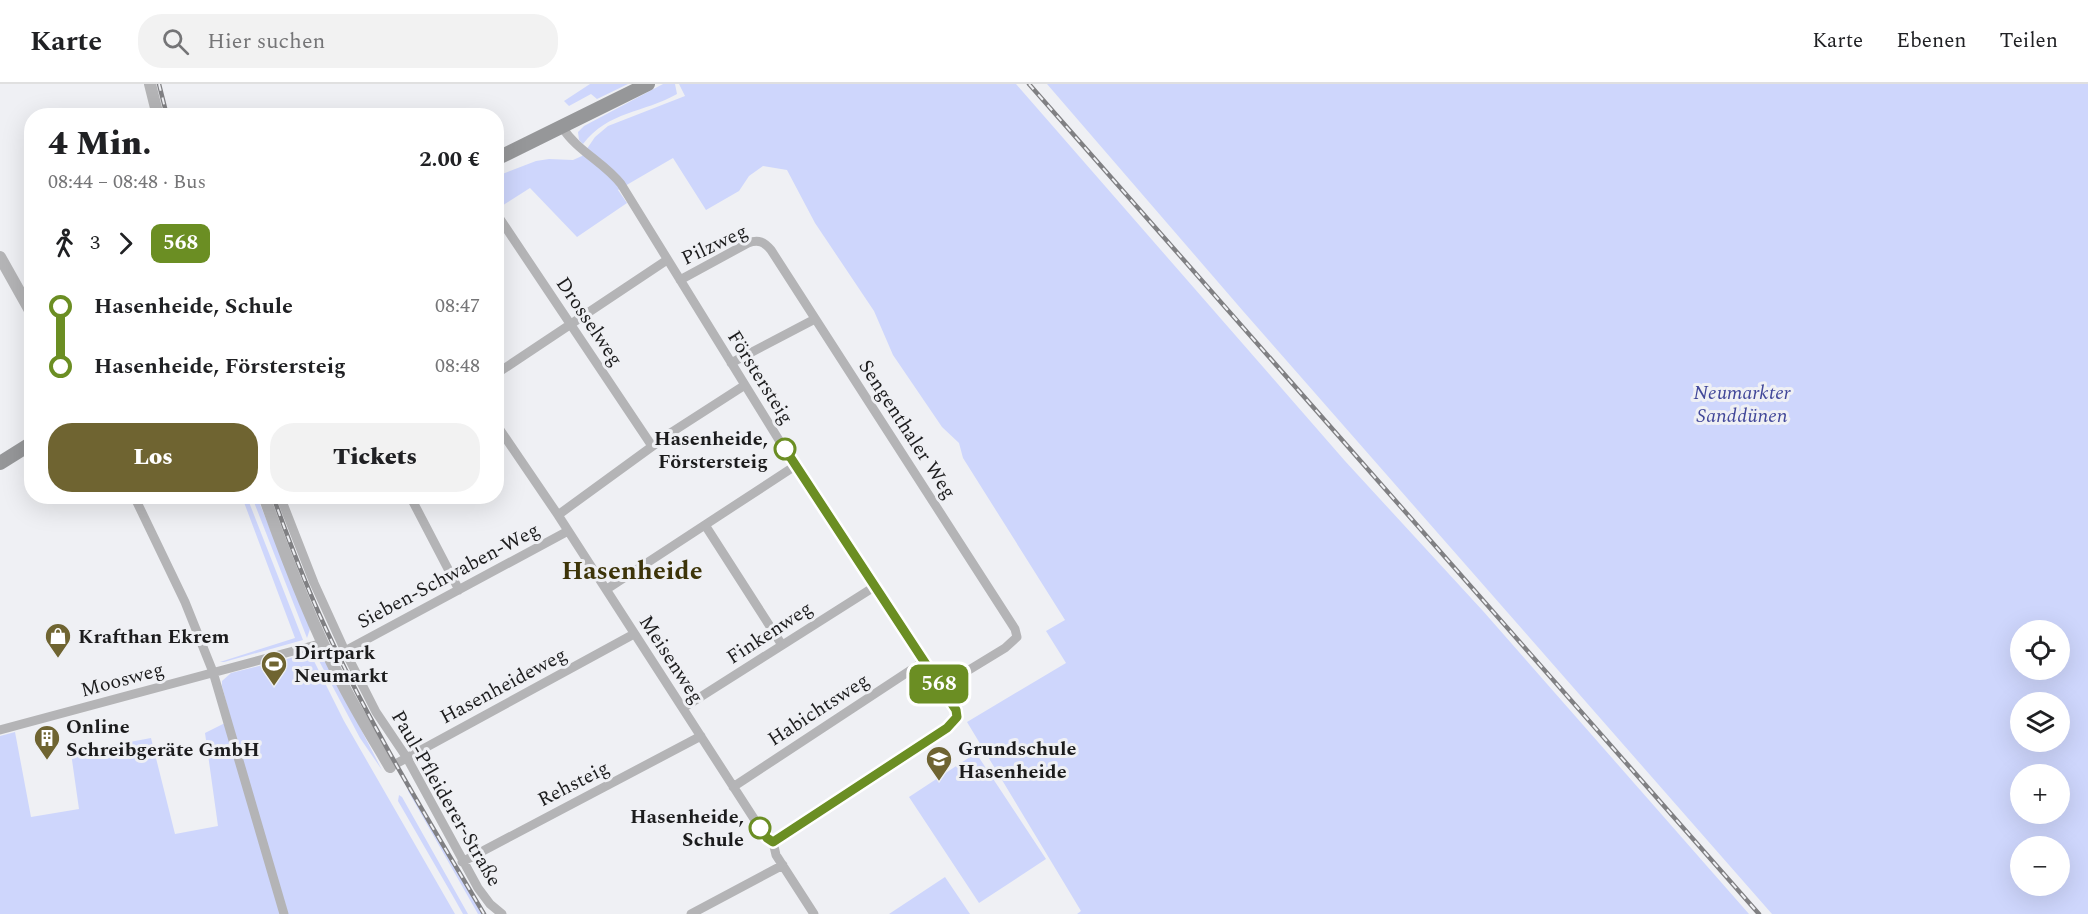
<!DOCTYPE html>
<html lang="de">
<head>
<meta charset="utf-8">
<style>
  :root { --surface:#fff; --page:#f2f2f2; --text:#202124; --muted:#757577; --line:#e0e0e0; --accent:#6f6431 }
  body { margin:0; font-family:Spectral,serif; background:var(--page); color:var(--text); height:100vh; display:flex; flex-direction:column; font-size:22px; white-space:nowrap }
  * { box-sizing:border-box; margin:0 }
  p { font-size:20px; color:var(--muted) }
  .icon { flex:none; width:33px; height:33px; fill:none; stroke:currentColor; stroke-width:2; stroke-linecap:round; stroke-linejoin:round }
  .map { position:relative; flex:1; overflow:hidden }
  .side { position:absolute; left:24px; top:24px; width:480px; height:396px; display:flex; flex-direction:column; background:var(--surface); border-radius:24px; box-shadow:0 6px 24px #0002 }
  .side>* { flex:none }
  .badge { padding:0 12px; border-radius:9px; font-size:21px; line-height:39px }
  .tools { position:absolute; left:2010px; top:536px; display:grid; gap:12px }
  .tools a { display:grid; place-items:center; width:60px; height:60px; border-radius:50%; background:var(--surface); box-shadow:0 6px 24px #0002; font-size:30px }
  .map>.badge { position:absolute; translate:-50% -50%; box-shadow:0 0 0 3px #fff }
  .legs { display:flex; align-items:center; gap:9px; height:66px; padding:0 24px; font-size:20px }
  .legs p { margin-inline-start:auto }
  .head { display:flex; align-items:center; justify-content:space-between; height:102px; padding:0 24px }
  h1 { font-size:33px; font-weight:800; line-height:45px }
  .button { display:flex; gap:12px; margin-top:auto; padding:12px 24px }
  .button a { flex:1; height:69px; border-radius:24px; background:var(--accent); color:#fff; font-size:24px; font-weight:800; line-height:69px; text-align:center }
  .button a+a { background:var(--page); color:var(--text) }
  ul { padding:0 24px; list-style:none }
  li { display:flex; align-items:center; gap:21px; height:60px; font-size:22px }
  li i { display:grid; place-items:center; width:9px; height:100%; margin:0 8px; background:currentColor }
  li i::after { content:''; width:15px; height:15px; margin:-8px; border:4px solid; border-radius:50%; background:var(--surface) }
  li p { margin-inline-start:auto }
  li:first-child i { background:linear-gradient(#0000 50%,currentColor 0) }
  li:last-child i { background:linear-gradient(currentColor 50%,#0000 0) }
  header { display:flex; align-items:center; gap:36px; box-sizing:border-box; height:84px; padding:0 30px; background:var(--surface); border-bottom:2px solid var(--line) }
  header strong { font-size:28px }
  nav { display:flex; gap:33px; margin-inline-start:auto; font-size:21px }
  .search { width:420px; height:54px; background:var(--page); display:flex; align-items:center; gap:15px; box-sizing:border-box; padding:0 21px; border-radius:24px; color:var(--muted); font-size:22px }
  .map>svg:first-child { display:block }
  .green { fill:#ced6fc; fill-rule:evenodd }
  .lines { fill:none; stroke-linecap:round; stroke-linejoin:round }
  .minor { stroke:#b4b4b6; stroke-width:9 }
  .tertiary { stroke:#b4b4b6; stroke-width:12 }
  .secondary { stroke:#969799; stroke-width:14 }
  .rail-casing { stroke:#808083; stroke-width:4.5 }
  .rail { stroke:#eff0f4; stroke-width:2; stroke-dasharray:7; stroke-linecap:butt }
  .line-1-casing { stroke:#fff; stroke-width:14 }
  .line-1 { stroke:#6b8e23; stroke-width:9 }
  .stop-1-dot { fill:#fff; stroke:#6b8e23; stroke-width:3 }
  .labels { text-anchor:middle; stroke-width:6; stroke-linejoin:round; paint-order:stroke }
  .street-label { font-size:20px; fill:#1c1c1d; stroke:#eff0f4 }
  .park-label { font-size:20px; font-style:italic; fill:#414799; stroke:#eff0f4 }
  .stop-label { font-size:20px; font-weight:bold; fill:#1c1c1d; stroke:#eff0f4; text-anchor:end }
  .poi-label { font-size:20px; font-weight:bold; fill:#1c1c1d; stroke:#eff0f4; text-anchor:start }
  .district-label { font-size:26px; font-weight:bold; fill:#3d3409; stroke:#eff0f4 }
</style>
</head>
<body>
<header>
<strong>Karte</strong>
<div class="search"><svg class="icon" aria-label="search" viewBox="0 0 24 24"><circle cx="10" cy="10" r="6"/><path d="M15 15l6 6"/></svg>Hier suchen</div>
<nav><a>Karte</a><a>Ebenen</a><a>Teilen</a></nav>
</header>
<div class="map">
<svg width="2088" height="830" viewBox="0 0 2088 830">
  <rect width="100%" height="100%" fill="#eff0f4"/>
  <path class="green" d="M 590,0 L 628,0 L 597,15 L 591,10 L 569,22 L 564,17 Z
    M 663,0 L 675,0 L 677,10 C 644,29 608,27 583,60 L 579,56 L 578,48 L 584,42 Z
    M 679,0 L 1016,0 L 1345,377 L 1483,527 L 1749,830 L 1077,830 L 1081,827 L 967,638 L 1066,579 L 1046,547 L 1065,536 L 963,374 L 959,359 L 942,343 L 893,271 L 874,227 L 815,139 L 787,86 L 763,82 L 749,92 L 739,107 L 706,126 L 673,74 L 618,106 L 627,119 L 577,153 L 530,104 L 497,125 L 497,92 L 536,77 L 549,75 L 573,76 L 582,72 L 595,53 L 608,42 L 685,12 Z
    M 1047,0 L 2088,0 L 2088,830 L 1772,830 L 1243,227 ZM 2020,546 L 2060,546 L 2060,585 L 2020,585 ZM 2020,618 L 2060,618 L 2060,657 L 2020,657 ZM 2020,690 L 2060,690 L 2060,729 L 2020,729 ZM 2020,762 L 2060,762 L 2060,801 L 2020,801 Z
    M 242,413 L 247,413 L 303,556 L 224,578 L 220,578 L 295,554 Z
    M 252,413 L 257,413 L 307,535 L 310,545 L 307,554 Z
    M 316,567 L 322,570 L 382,686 L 360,654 L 318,575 Z
    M 310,569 L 344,637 L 455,830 L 0,830 L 0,652 L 15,648 L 31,733 L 79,725 L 71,669 L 151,654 L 175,750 L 218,742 L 205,649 L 231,636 L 222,602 L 222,597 L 231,589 Z
    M 976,669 L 1046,775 L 979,819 L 909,713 Z
    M 409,704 L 482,830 L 478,830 L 408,707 Z
    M 399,711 L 402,713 L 468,830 L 463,830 L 454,814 L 398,717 Z
    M 945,793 L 970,830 L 889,830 Z"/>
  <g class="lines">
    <path class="minor" d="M 562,43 C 577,67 604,78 621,100 L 795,382 L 957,628 L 956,635 L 947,644 L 773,758
      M 498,132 L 652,362
      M 680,196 L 748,159 C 759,155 764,158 771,166 L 1015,545 L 1017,553 L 1005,564 L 941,603
      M 731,279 L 815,235
      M 496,290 L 667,176
      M 496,340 L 558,431 L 760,744 L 767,754 L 773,758 L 776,771 L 814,830
      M 134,412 L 185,518 L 213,588 L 284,830
      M 280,412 L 314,499 L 345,567 L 376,628 L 407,674 L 478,804 L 490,820 L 502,830
      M 410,412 L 459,506
      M 558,431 L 672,348 L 745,301
      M 705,441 L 782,561
      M 607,505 L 795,382
      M 345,567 L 568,447
      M 683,624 L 874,503
      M 0,646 L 323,559
      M 390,683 L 634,550
      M 733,703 L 923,578
      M 462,778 L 701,652
      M 691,830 L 783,781"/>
    <path class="tertiary" d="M 150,0 L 158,32
      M 0,173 L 32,230
      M 264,412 C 286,474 310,536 340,595 C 355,625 373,654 390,683"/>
    <path class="secondary" d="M 496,75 L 648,0
      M 0,379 L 32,359"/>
    <g class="rail-casing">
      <path id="rail" d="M 159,0 L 167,32
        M 1029,0 L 1759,830
        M 273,412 C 291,463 310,512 333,560 C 377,653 432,742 484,830"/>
    </g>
    <use href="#rail" class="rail"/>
  </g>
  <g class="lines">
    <g class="line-1-casing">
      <path id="line-1" d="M 760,744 L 767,754 L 773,758 L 947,644 L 957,633 L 956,626 L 785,365"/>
    </g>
    <use href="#line-1" class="line-1"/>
  </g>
  <defs>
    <g id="shop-pin" transform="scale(1.35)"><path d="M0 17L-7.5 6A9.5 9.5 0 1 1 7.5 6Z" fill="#6f6431" stroke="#eff0f4"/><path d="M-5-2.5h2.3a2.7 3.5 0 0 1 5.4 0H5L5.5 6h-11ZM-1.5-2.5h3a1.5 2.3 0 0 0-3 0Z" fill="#fff"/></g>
    <g id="stadium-pin" transform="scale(1.35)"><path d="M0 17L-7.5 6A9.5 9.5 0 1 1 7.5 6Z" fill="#6f6431" stroke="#eff0f4"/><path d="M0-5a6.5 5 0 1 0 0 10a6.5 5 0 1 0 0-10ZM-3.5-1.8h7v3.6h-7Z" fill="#fff"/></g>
    <g id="building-pin" transform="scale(1.35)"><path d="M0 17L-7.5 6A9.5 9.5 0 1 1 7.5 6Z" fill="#6f6431" stroke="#eff0f4"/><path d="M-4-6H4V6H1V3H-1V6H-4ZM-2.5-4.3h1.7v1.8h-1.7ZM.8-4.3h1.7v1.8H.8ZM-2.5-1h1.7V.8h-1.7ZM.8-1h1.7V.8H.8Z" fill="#fff"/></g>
    <g id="school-pin" transform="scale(1.35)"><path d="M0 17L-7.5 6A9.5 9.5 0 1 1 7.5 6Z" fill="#6f6431" stroke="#eff0f4"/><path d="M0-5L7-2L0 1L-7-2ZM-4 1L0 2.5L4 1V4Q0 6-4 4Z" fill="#fff"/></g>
  </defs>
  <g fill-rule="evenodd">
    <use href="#shop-pin" x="58" y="552"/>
    <use href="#stadium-pin" x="274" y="580"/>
    <use href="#building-pin" x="47" y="654"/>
    <use href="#school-pin" x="939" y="675"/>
  </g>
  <g class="stop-1-dot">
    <circle cx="785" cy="365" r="10"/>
    <circle cx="760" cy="744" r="10"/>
  </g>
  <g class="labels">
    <g class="street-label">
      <text transform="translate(714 160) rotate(-25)" y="7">Pilzweg</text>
      <text transform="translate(590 237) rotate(56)" y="7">Drosselweg</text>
      <text transform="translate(761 293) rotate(58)" y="7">Förstersteig</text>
      <text transform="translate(908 345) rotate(57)" y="7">Sengenthaler Weg</text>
      <text transform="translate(448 491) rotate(-28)" y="7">Sieben-Schwaben-Weg</text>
      <text transform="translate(769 548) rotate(-33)" y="7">Finkenweg</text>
      <text transform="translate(672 575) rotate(57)" y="7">Meisenweg</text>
      <text transform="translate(122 595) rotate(-15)" y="7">Moosweg</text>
      <text transform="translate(503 601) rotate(-28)" y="7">Hasenheideweg</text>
      <text transform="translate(818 625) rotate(-33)" y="7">Habichtsweg</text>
      <text transform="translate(573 699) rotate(-27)" y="7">Rehsteig</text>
      <text transform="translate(447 714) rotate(60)" y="7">Paul-Pfleiderer-Straße</text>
    </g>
    <g class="park-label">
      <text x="1742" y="315">Neumarkter<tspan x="1742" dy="23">Sanddünen</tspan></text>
    </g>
    <g class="stop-label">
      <text x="768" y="361">Hasenheide,<tspan x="768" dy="23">Förstersteig</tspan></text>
      <text x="744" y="739">Hasenheide,<tspan x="744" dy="23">Schule</tspan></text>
    </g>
    <g class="poi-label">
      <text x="78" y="559">Krafthan Ekrem</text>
      <text x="294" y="575">Dirtpark<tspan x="294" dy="23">Neumarkt</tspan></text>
      <text x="66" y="649">Online<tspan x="66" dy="23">Schreibgeräte GmbH</tspan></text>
      <text x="958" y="671">Grundschule<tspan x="958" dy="23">Hasenheide</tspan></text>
    </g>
    <g class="district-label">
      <text x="632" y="495">Hasenheide</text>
    </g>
  </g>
</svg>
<div class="tools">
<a><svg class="icon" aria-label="locate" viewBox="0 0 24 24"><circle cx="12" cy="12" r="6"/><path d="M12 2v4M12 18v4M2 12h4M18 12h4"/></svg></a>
<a><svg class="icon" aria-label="layers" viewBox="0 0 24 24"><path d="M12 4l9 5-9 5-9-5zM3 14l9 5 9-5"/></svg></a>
<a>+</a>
<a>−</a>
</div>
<b class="badge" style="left:939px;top:600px;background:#6b8e23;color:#fff">568</b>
<section class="side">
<div class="head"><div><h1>4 Min.</h1><p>08:44 – 08:48 · Bus</p></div><b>2.00 €</b></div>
<div class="legs"><svg class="icon" aria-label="walk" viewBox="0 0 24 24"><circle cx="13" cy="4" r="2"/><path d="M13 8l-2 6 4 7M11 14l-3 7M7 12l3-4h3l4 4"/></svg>3<svg class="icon" aria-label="forward" viewBox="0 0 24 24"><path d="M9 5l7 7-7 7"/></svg><b class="badge" style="background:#6b8e23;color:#fff">568</b></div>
<ul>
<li><i style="color:#6b8e23"></i><b>Hasenheide, Schule</b><p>08:47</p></li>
<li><i style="color:#6b8e23"></i><b>Hasenheide, Förstersteig</b><p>08:48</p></li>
</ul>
<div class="button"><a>Los</a><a>Tickets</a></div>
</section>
</div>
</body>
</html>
